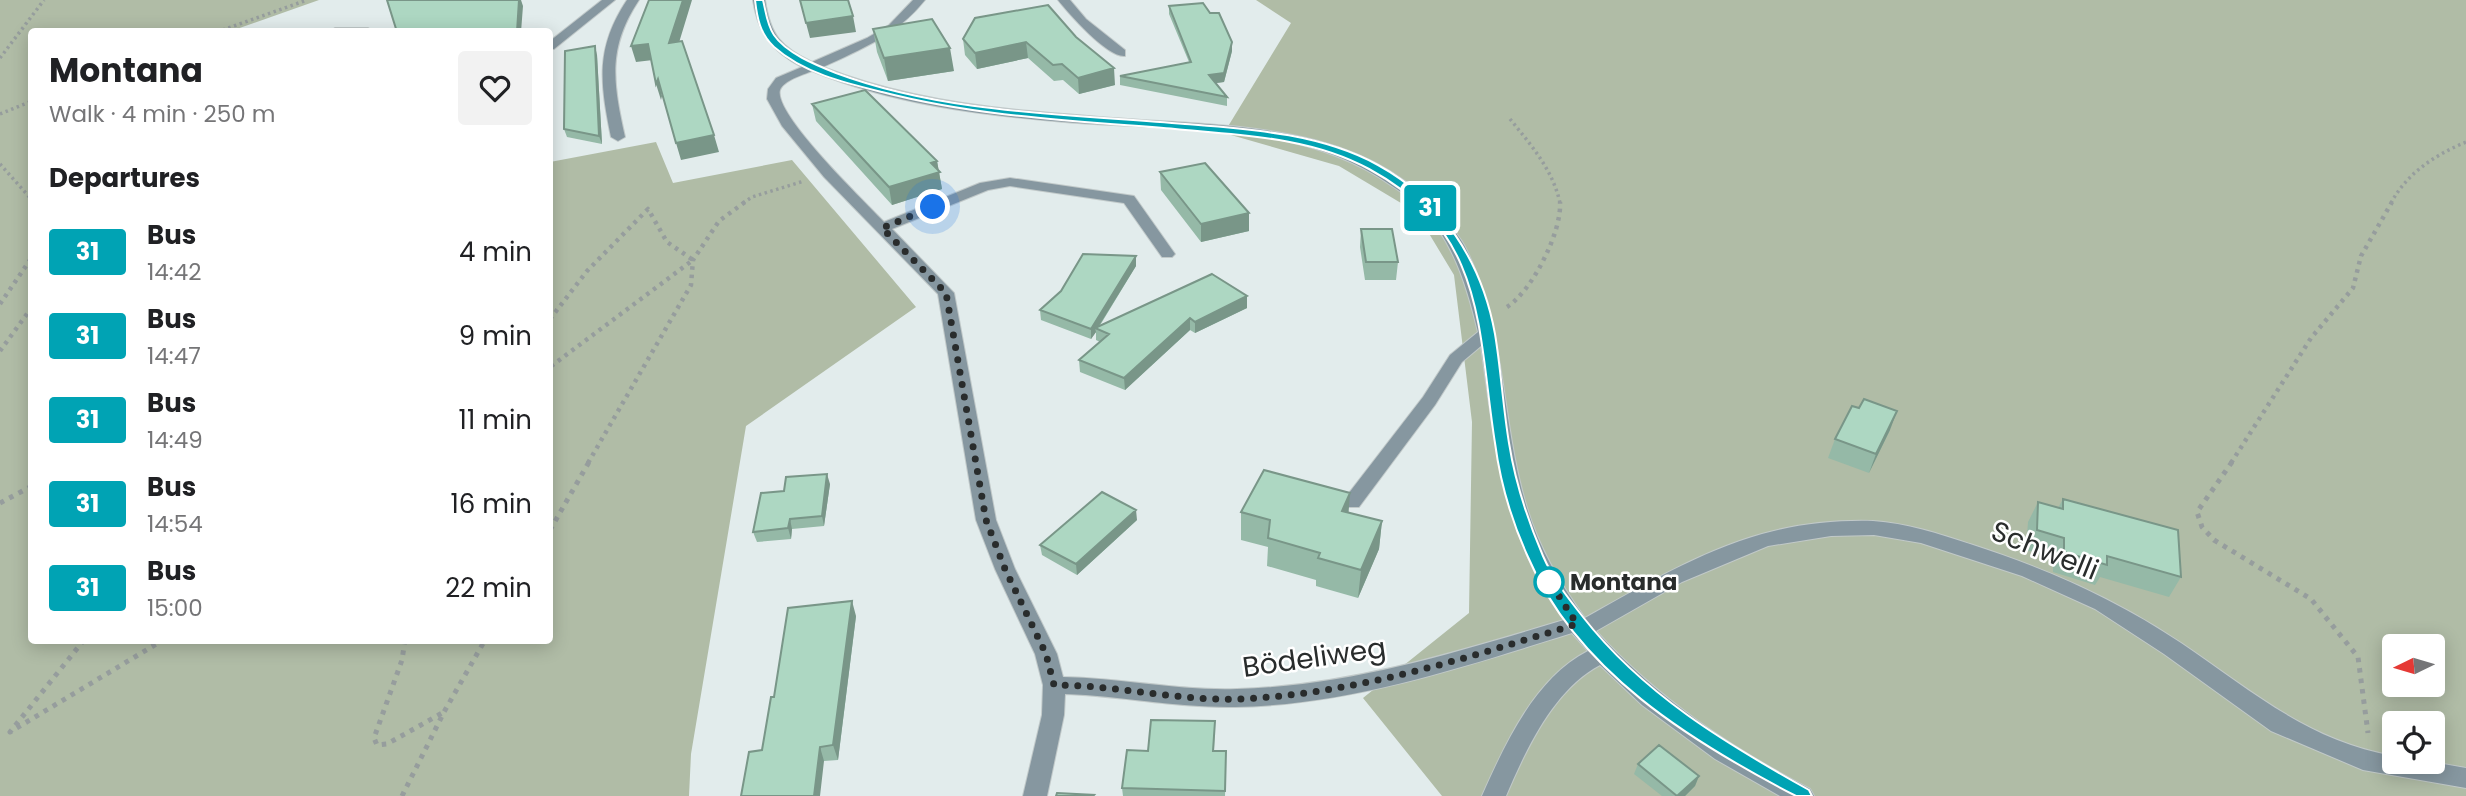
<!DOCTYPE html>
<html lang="en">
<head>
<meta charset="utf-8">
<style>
  :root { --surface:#fff; --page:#f2f2f2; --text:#202124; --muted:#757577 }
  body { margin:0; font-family:Poppins,sans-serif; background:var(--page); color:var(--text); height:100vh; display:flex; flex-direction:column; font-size:26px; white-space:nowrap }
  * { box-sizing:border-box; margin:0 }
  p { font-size:23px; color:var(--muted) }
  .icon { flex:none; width:38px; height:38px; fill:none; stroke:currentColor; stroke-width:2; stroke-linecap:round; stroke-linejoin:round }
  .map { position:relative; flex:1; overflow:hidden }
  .sheet { position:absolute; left:28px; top:28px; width:525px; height:616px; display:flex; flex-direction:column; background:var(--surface); border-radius:7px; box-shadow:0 4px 18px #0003 }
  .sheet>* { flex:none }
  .badge { padding:0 14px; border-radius:5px; font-size:24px; line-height:46px }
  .needle { width:46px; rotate:265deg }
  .tools { position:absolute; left:2382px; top:634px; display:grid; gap:14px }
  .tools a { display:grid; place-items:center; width:63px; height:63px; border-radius:7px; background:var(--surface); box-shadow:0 4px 18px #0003; font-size:35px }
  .you { position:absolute; width:35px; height:35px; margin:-18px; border:5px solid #fff; border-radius:50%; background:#1a73e8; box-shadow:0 0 0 10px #1a73e833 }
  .map>.badge { position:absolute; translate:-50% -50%; box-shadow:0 0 0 4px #fff }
  h2 { padding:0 21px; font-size:26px; line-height:63px }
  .round { display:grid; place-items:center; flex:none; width:74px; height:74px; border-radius:7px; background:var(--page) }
  .head { display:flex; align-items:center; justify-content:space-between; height:119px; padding:0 21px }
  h1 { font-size:33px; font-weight:700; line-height:52px }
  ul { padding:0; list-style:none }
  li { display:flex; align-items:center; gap:21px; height:84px; padding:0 21px }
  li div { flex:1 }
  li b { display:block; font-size:26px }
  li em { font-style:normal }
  li .badge { min-width:77px; font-weight:700; text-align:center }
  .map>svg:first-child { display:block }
  .green { fill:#b0bca6; fill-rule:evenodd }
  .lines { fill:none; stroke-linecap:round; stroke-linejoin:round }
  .minor-casing { stroke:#c1c9c9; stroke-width:2 }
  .path-far2 { stroke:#969d9d; stroke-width:3.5; stroke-dasharray:2.5 3.5; stroke-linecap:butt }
  .path-far1 { stroke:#969d9d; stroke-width:4.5; stroke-dasharray:3.5 5; stroke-linecap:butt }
  .path { stroke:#969d9d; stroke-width:5; stroke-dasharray:4.5 6; stroke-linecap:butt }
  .minor { fill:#8697a0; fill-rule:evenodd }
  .wall { fill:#95b9a7 }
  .shaded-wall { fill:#799688 }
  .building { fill:#add7c2; stroke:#799688; stroke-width:2 }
  .line { fill:#00a3b4; stroke:#fff; stroke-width:2 }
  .walk { stroke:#292c2c; stroke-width:7; stroke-dasharray:0 12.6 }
  .stop-dot { fill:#fff; stroke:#00a3b4; stroke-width:3.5 }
  .labels { text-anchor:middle; stroke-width:5; stroke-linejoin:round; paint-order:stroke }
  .stop-label { font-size:23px; font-weight:bold; fill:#292c2c; stroke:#fff; text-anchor:start }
  .near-street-label { font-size:28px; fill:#292c2c; stroke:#fff }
</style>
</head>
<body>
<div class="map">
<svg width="2466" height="796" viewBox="0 0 2466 796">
  <rect width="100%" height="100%" fill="#e2ecec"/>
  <path class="green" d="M 0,0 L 319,0 L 231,31 L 32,32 L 32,640 L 550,640 L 550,162 L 656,142 L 673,183 L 792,160 L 916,307 L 746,426 L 691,754 L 689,796 L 0,796 Z
    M 1256,0 L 2466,0 L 2466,796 L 1442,796 L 1363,698 L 1469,613 L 1472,422 L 1454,275 L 1416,212 L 1339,166 L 1224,133 L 1291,23 ZM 2394,646 L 2432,646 L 2432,684 L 2394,684 ZM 2394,723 L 2432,723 L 2432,761 L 2394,761 Z"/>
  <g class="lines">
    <g class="minor-casing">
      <path id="minor" d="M 602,0 L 615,0 L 554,49 L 550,49 L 550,41 Z
        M 627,0 L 639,0 C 607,48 613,83 625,137 L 618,141 L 611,137 C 600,83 595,48 627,0 Z
        M 753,0 L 765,0 C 770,35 781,47 812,62 L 867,38 L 889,25 L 913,0 L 925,0 C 897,35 862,49 823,67 C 889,93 959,105 1030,111 C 1073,115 1117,119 1160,121 C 1261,127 1377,133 1444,219 C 1451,227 1459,236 1464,245 C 1507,327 1500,420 1527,508 C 1539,548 1560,584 1585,618 C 1640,587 1701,551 1762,534 C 1797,524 1837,520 1873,521 C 1906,523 1939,534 1970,544 C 2047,569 2113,598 2181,643 C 2251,690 2307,741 2394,756 L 2394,761 L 2426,761 L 2466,768 L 2466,788 L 2363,770 L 2271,731 L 2164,654 L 2095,609 L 2022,576 L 1921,543 L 1874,535 L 1831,536 L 1768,546 L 1682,582 L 1596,631 C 1658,699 1730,747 1810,789 L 1814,796 L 1780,796 L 1715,759 L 1642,705 L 1600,665 C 1554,689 1526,749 1506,796 L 1482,796 C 1505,744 1535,678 1588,651 L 1572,633 C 1463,667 1350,705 1235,707 C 1178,708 1122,696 1065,694 L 1064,715 L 1047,796 L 1023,796 L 1042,715 L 1043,685 L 1035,654 L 995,569 L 976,520 L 938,294 L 824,177 L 782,126 L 767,99 L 768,89 L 776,78 L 802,67 C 772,52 758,33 753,0 ZM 812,71 C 892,104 980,115 1065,122 C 1175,131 1299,120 1392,186 C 1401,192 1411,198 1418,205 C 1453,239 1467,286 1478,332 L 1450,355 L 1423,397 L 1342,502 L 1345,507 L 1359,507 L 1435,405 L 1462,362 L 1481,346 C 1495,445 1503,537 1564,620 C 1457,652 1349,686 1237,689 C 1179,691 1121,678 1063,677 L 1057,654 L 1015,569 L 996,520 L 954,293 L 892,229 L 988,190 L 1010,186 L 1124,203 L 1162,257 L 1172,257 L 1175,254 L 1134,196 L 1010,178 L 980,183 L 884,222 C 866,203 773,114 780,90 C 784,80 803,75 812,71 Z
        M 1058,0 L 1070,0 L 1086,19 L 1125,50 L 1125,56 C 1108,58 1069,14 1058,0 Z
        M 335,28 L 368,28 L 374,32 L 329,32 Z"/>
    </g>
    <path class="path-far2" d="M 217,32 L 307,0
      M 0,58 L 44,0
      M 0,114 L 32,101
      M 1510,119 C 1531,145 1553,170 1560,203
      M 0,164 L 32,200
      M 743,203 L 752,197 L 804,181
      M 2391,203 C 2407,173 2435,155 2466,142"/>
    <path class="path-far1" d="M 0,304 L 32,257
      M 1507,307 C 1532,291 1562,232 1560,202
      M 550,319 L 587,271 L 648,209 L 667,242 L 693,260 L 550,367
      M 0,351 L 32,307
      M 588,463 L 691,285 L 693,260 L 719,221 L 745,202
      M 2231,463 L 2311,338 L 2353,288 L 2361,256 L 2392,202"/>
    <path class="path" d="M 2232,462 L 2197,512 L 2202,527 L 2214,540 L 2311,599 L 2358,657 L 2368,733
      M 0,503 L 32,486
      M 550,530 L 589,462
      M 84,640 L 10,732 L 163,640
      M 405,640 L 402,660 L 374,738 L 377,745 L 387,744 L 444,712
      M 402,796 L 444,712 L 485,640"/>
    <use href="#minor" class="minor"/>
  </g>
  <path class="wall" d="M 1169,6 L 1232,51 L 1224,82 L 1215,83 L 1227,97 L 1227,106 L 1120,85 L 1120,76 L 1189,62 L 1169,14 Z
    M 975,18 L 1115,85 L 1079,94 L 1063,80 L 1054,81 L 1028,58 L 977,69 L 965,55 L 963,39 Z
    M 873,29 L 954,71 L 888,81 L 877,52 Z
    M 597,55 L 602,144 L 567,137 L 564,129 Z
    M 812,104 L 937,161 L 942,189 L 892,205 L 816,121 Z
    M 1160,172 L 1249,231 L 1201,242 L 1161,190 Z
    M 1361,229 L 1398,262 L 1396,280 L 1365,280 L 1360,247 Z
    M 1136,256 L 1136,266 L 1099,327 L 1247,296 L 1247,308 L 1195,333 L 1190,330 L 1125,390 L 1080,372 L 1079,360 L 1100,342 L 1096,340 L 1096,332 L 1091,339 L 1041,320 L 1040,310 Z
    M 1890,430 L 1869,473 L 1828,458 L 1835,439 Z
    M 830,484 L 824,526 L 792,529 L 791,539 L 757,542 L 753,532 L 784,491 Z
    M 2063,499 L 2181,577 L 2169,597 L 2100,577 L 2095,585 L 2053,572 L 2053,558 L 2026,550 L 2028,522 L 2038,502 L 2058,508 Z
    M 1241,512 L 1349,513 L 1382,521 L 1379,549 L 1358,598 L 1316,586 L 1316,580 L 1267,566 L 1268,547 L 1241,540 Z
    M 1137,520 L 1077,575 L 1042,555 L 1040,545 Z
    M 856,616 L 838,760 L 824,761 L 762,750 L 774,697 Z
    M 1215,721 L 1214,751 L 1226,761 L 1225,796 L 1123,796 L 1122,788 L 1148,751 Z
    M 1638,764 L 1699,776 L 1695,786 L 1685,796 L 1662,796 L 1634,774 Z"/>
  <path class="shaded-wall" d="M 519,0 L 521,0 L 523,6 L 521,32 L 517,32 Z
    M 683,0 L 692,0 L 674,59 L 669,43 Z
    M 853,16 L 856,32 L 810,38 L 806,23 Z
    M 1026,42 L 1028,58 L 977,69 L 975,53 Z
    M 1232,42 L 1232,51 L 1224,82 L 1209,84 L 1209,75 Z
    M 648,44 L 653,60 L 636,62 L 631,46 Z
    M 595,46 L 597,55 L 602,144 L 599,136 Z
    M 950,48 L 954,71 L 888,81 L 884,58 Z
    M 1114,68 L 1115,85 L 1079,94 L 1078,78 Z
    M 658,79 L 662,96 L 661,100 L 656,84 Z
    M 714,135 L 719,152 L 681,160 L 676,143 Z
    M 937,161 L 942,189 L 892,205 L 889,187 L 931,163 Z
    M 1249,213 L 1249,231 L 1201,242 L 1201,224 Z
    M 1136,256 L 1136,266 L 1097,329 L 1095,328 L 1096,332 L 1091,339 L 1091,329 Z
    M 1247,296 L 1247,308 L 1195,333 L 1195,322 Z
    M 1190,318 L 1190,330 L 1125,390 L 1124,378 Z
    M 1897,411 L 1890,430 L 1869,473 L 1876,454 Z
    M 827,474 L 830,484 L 824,526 L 822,516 Z
    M 1350,493 L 1348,520 L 1342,511 Z
    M 1136,510 L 1137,520 L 1077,575 L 1076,564 Z
    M 790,519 L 792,529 L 791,539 L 788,528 Z
    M 1382,521 L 1379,549 L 1358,598 L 1361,570 Z
    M 852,601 L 856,616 L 838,760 L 833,745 Z
    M 820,747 L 824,761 L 820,796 L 814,796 Z
    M 1699,776 L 1695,786 L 1685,796 L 1677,796 Z"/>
  <path class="building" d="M 387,0 L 519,0 L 517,32 L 397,32 Z
    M 649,0 L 683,0 L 669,43 L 682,41 L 714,135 L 676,143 L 658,79 L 656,84 L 648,44 L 631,46 Z
    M 800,0 L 848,0 L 853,16 L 806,23 Z
    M 1203,3 L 1210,13 L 1219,13 L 1232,42 L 1224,73 L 1209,75 L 1227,97 L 1120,76 L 1191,62 L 1169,6 Z
    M 1048,5 L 1076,37 L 1114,68 L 1078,78 L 1062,64 L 1053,65 L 1026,42 L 975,53 L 963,39 L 975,18 Z
    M 932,19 L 950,48 L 884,58 L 873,29 Z
    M 595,46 L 599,136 L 564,129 L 565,51 Z
    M 865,90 L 937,161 L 931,163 L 940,172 L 889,187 L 812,104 Z
    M 1205,163 L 1249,213 L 1201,224 L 1160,172 Z
    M 1361,229 L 1392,229 L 1398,262 L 1366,262 Z
    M 1083,254 L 1136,256 L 1091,329 L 1040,310 L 1061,291 Z
    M 1212,274 L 1247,296 L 1195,322 L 1190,318 L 1124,378 L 1079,360 L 1109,334 L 1095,328 Z
    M 1864,399 L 1897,411 L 1876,454 L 1835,439 L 1852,406 L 1859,408 Z
    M 1264,470 L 1350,493 L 1342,511 L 1382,521 L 1361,570 L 1318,558 L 1320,553 L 1268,538 L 1270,520 L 1241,512 Z
    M 827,474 L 822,516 L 790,519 L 788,528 L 753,532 L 761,493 L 784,491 L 786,477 Z
    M 1102,492 L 1136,510 L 1076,564 L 1040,545 Z
    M 2063,499 L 2178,530 L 2181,577 L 2107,556 L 2107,565 L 2064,552 L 2064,538 L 2037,530 L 2038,502 L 2063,509 Z
    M 852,601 L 833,745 L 820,747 L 814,796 L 741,796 L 749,752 L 762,750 L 771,697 L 774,697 L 788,608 Z
    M 1151,720 L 1215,721 L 1213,751 L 1226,751 L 1225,791 L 1122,788 L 1127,750 L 1148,751 Z
    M 1659,745 L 1699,776 L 1677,796 L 1638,764 Z
    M 1057,793 L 1094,795 L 1093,796 L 1056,796 Z"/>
  <path class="line" d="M 755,0 L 763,0 C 766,12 767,25 774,35 C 786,53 816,65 836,73 C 946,114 1069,114 1185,124 C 1248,129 1320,133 1378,165 C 1442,200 1482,262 1495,334 C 1501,370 1503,407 1509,443 C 1515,481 1528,521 1543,556 C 1553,579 1568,598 1583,617 C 1643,694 1725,743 1809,790 L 1812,796 L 1796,796 C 1692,742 1577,672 1528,557 C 1512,522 1500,481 1495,443 C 1477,329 1487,233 1369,169 C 1311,137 1240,135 1175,129 C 1077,121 978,117 882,92 C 845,83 803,73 774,47 C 760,34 757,18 755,0 Z"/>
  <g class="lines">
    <path class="walk" d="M 933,207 L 882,228 L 946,293 L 986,520 L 1005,569 L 1046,654 L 1054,685 C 1116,685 1177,701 1239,699 C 1356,694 1466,658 1577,624 L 1546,576 L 1549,582"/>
  </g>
  <circle class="stop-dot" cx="1549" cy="582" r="14"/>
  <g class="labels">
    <g class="stop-label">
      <text x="1570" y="590">Montana</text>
    </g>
    <g class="near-street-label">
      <text transform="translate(2045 550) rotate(22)" y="10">Schwelli</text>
      <text transform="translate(1314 657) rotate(-8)" y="10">Bödeliweg</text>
    </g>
  </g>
</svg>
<div class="tools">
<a><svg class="needle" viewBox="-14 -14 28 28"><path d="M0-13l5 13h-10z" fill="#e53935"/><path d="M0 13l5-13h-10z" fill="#757577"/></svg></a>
<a><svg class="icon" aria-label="locate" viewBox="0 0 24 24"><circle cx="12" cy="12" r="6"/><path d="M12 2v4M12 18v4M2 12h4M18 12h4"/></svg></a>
</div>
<div class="you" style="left:933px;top:207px"></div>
<b class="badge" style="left:1430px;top:208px;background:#00a3b4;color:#fff">31</b>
<section class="sheet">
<div class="head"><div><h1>Montana</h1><p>Walk · 4 min · 250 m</p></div><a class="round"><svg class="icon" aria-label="heart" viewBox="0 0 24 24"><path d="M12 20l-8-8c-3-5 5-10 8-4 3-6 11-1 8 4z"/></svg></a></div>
<h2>Departures</h2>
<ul>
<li><span class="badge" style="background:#00a3b4;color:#fff">31</span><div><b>Bus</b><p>14:42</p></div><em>4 min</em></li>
<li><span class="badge" style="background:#00a3b4;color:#fff">31</span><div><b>Bus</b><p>14:47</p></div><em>9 min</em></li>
<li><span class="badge" style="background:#00a3b4;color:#fff">31</span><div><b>Bus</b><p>14:49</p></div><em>11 min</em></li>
<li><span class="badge" style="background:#00a3b4;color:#fff">31</span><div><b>Bus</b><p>14:54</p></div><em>16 min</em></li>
<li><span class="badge" style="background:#00a3b4;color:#fff">31</span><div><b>Bus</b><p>15:00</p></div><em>22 min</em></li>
</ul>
</section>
</div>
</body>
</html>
